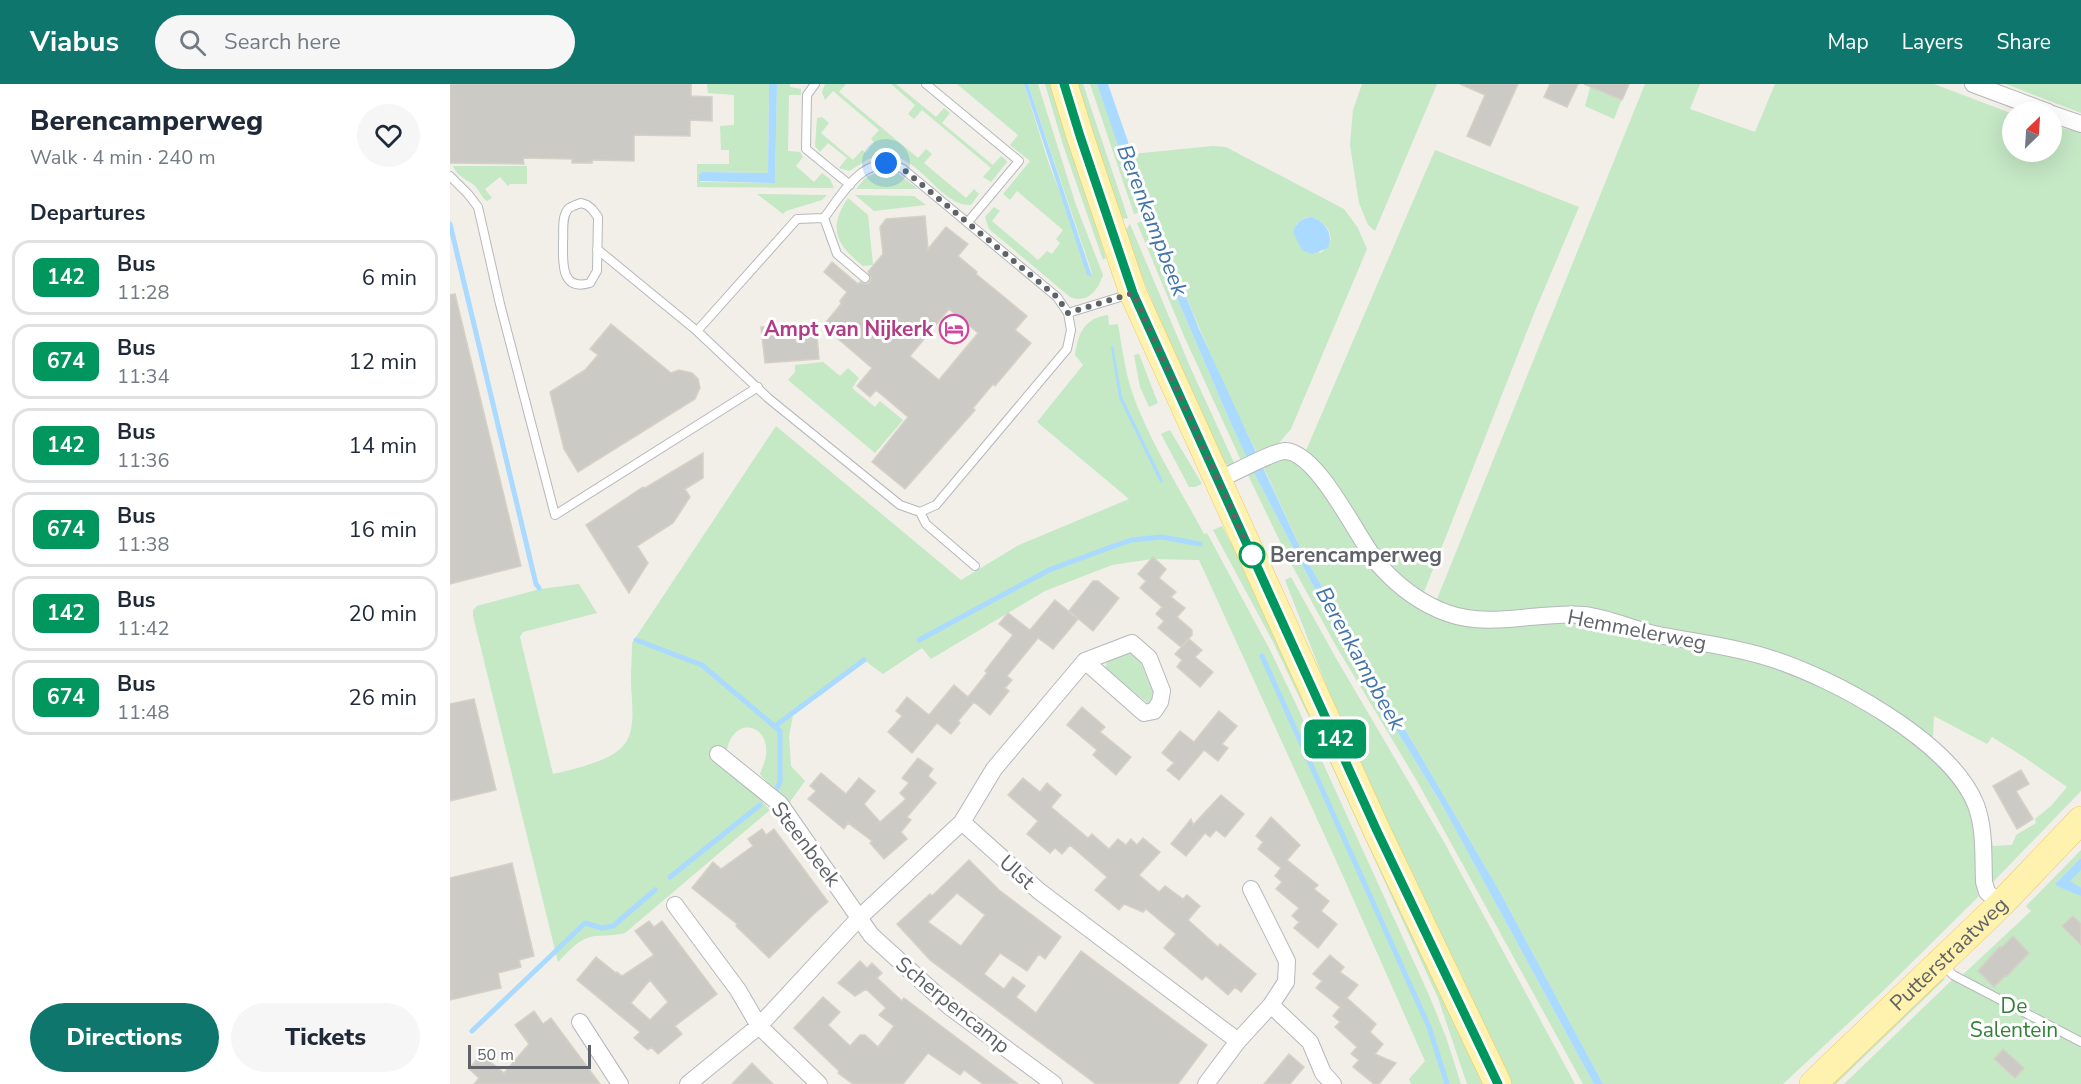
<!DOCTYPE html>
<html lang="en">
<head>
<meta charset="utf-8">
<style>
  :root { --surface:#fff; --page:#f6f6f7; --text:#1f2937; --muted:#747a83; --line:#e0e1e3; --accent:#0f766e }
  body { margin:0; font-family:"Nunito Sans",sans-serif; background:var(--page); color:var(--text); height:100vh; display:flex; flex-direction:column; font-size:22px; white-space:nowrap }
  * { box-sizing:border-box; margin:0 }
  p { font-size:20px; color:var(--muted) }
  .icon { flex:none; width:33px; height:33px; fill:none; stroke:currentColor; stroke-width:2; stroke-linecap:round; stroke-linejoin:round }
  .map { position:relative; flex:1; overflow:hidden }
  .drawer { display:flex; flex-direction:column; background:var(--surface); width:450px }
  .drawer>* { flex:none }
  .badge { padding:0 12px; border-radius:9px; font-size:21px; line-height:39px }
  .needle { width:39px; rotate:25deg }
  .controls { position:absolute; left:1552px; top:18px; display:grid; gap:12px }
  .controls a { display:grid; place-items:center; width:60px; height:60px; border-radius:50%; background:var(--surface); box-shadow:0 6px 24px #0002; font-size:30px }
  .scale { position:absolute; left:18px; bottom:15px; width:123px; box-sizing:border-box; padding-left:6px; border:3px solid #5f6368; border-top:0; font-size:16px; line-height:21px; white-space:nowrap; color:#5f6368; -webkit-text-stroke:4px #fff; paint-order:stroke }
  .you { position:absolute; width:30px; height:30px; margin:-15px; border:4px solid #fff; border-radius:50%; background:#1a73e8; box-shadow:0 0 0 9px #1a73e833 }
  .map>.badge { position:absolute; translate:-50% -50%; box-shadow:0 0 0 3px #fff }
  h2 { padding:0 30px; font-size:22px; line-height:54px }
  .round { display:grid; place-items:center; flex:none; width:63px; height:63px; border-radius:32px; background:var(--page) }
  .head { display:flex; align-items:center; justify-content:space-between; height:102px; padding:0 30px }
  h1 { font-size:28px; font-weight:800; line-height:45px }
  .button { display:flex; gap:12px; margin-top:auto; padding:12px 30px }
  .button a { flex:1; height:69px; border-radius:36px; background:var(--accent); color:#fff; font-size:24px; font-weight:800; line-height:69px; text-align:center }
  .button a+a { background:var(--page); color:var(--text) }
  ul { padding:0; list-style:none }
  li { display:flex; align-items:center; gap:18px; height:75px; margin:0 12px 9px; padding:0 18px; border:3px solid var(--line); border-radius:18px }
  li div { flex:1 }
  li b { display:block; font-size:22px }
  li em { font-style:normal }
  li .badge { min-width:66px; font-weight:700; text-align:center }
  header { display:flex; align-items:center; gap:36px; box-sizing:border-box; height:84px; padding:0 30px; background:var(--accent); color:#fff }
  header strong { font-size:28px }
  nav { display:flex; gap:33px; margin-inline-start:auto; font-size:21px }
  .search { width:420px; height:54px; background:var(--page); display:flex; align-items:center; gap:15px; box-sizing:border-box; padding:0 21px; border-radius:33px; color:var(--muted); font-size:22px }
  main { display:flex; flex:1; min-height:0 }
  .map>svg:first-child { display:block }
  .green { fill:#c5e8c5; fill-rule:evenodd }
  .water { fill:#aadaff }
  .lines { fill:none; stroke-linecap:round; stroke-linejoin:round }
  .stream { stroke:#aadaff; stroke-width:5 }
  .building { fill:#cccac5; stroke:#d6d1c6; stroke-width:1.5; fill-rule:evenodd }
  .lane-casing { stroke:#b5b8bc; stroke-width:10 }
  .street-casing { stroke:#b5b8bc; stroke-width:18 }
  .primary-casing { stroke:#f2c960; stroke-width:28 }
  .lane { stroke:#fff; stroke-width:8 }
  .street { stroke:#fff; stroke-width:16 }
  .primary { stroke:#fff2af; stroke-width:27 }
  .line-casing { stroke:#fff; stroke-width:14 }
  .line { stroke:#00965e; stroke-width:9 }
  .walk { stroke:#5f6368; stroke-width:6; stroke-dasharray:0 10.8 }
  .stop-dot { fill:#fff; stroke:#00965e; stroke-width:3 }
  .labels { text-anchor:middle; stroke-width:6; stroke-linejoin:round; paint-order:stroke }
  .hotel-label { font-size:21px; font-weight:bold; fill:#b23c85; stroke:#fff; text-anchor:end }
  .stop-label { font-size:21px; font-weight:bold; fill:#5f6368; stroke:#fff; text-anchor:start }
  .street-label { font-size:21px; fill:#5f6368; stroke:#fff }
  .park-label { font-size:21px; fill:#348238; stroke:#fff }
  .water-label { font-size:22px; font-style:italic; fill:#4174aa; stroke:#fff }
</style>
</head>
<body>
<header>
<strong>Viabus</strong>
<div class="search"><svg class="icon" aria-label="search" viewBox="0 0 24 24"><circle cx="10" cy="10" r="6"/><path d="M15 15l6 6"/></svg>Search here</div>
<nav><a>Map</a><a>Layers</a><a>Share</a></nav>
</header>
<main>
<section class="drawer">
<div class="head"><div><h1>Berencamperweg</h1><p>Walk · 4 min · 240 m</p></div><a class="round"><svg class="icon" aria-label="heart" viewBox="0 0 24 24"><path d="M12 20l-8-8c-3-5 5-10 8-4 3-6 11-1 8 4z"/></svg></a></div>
<h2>Departures</h2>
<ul>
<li><span class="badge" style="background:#00965e;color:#fff">142</span><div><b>Bus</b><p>11:28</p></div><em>6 min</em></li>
<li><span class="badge" style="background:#00965e;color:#fff">674</span><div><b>Bus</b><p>11:34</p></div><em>12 min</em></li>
<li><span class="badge" style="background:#00965e;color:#fff">142</span><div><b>Bus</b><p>11:36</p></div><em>14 min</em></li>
<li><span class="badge" style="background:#00965e;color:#fff">674</span><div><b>Bus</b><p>11:38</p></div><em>16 min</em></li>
<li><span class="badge" style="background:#00965e;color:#fff">142</span><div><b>Bus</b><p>11:42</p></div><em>20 min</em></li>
<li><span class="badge" style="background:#00965e;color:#fff">674</span><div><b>Bus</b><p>11:48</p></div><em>26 min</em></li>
</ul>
<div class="button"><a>Directions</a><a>Tickets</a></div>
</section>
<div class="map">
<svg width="1631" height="1000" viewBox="0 0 1631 1000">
  <rect width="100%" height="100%" fill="#f1efe8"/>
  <path class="green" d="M 257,0 L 319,0 L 318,89 L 253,88 L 249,90 L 250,98 L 325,99 L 327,0 L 340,0 L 340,3 L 351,5 L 351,11 L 339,11 L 338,67 L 350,68 L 353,73 L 346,82 L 364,98 L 372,89 L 380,95 L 384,104 L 247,103 L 247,80 L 279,80 L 279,66 L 271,66 L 270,42 L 284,41 L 284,11 L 258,9 Z
    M 375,0 L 396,0 L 389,8 L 468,74 L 476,65 L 482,70 L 474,79 L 516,114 L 524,105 L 529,110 L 521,121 C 487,122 470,65 428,72 C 416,74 409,82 399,87 L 389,84 L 397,74 L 378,59 L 370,68 L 365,62 L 367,34 L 372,33 L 379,39 L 371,49 L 403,76 L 412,66 L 416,69 L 424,58 L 421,55 L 429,46 L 383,7 L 375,16 L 372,8 Z
    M 441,0 L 446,0 L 486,33 L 494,24 L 500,29 L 492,39 L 543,81 L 551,72 L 556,76 L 557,78 L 541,98 L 533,93 L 541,84 L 472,26 L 464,35 L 458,30 L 465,21 Z
    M 507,0 L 574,0 L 598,77 L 641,192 L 642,189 L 578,0 L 588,0 L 626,121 L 653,191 C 648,206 638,220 620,213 L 539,145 L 535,133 L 544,123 L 550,127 L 542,137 L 588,176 L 597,167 L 602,170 L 610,159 L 606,155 L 613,146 L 567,107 L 560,116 L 553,110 L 580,77 L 560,61 L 568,51 Z
    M 595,0 L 603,0 L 656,174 L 653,176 L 613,61 Z
    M 624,0 L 633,0 L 678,134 L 674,135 L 668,130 Z
    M 640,0 L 647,0 L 692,128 L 684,130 Z
    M 912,0 L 987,0 L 925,147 L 918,141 L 909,119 L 900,61 L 903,26 Z
    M 1141,0 L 1178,0 L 1164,35 L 1135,22 Z
    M 1195,0 L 1250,0 L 1240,25 L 1305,48 L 1325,0 L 1484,0 L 1563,30 L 1563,68 L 1602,68 L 1602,42 L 1631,48 L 1631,707 L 1543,798 L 1538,794 L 1534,720 L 1543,762 L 1562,761 L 1566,751 L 1586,739 L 1585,735 L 1601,722 L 1617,703 L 1574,673 L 1542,653 L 1537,660 L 1484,632 L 1483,652 L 1481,658 L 1410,610 L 1188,540 L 1046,532 L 985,520 Z
    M 1556,0 L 1631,0 L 1631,29 Z
    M 763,62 L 776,63 L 894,125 L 908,144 L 917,165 L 841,345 L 828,360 L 808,371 C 759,274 719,173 682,70 ZM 862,133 C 880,140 889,157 870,169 L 846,140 L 854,134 Z
    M 985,66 L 1129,123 L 1085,227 L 972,513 L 956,502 L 854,371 Z
    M 3,82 L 77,82 L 77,100 L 60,100 L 58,102 L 50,93 L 35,105 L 42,114 L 37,117 C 31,113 30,107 25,102 C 17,95 7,93 3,82 Z
    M 430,87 L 446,88 L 468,105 L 406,105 L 415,94 Z
    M 307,110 L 377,111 L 372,116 L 336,127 L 333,130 Z
    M 405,111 L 464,112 L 476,121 L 424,127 Z
    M 398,114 L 418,131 L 423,181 L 413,182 C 387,161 377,145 398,114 Z
    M 694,137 L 779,335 L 799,378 L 793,381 L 734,252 L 687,139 Z
    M 680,140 L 741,285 L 786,383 L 779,382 L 774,378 L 721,263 L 675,151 L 675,147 Z
    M 658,231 L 659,241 L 668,240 C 672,263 675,287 682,308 C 700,359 729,403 754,450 L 757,449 L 820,566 L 845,618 L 979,911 L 996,953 L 1011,1000 L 961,1000 L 959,995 L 975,977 L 889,783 L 749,476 L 702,475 L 662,481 L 595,507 L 481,575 L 472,564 L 433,590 L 414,576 L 344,626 L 339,652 L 341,682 L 355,697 L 337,722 L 310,690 C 312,684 315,678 316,672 C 321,636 275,630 276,679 L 320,726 L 175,849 C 164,852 155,851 145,852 C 129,854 119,867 108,878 L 23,532 L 23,526 L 27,522 L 90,505 L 129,500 L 147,529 L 73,548 L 70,553 L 103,690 C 121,686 160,677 172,663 C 188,647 181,617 181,596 C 181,584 182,571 182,559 L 326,342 L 511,496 L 569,461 L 679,415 L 587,338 L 633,281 L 625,271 C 628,250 634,234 658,231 Z
    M 689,270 L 708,319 L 699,323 L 690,303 L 684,271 Z
    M 373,278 L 390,292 L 398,284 L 409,294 L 402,304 L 425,323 L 430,317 L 453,336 L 425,369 L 338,296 L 345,288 L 345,281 Z
    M 720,346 L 752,400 L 745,403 L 739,403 L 711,350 Z
    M 834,372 L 856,385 L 910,461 L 985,528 L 1111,533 L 1302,574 L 1386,606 L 1490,676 L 1523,724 L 1530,799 L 1529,812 L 1434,906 L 1333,1000 L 1153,1000 L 1050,808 L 853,470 L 813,382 Z
    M 803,387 L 892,557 L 991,719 L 1144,1000 L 1133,1000 L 967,697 L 886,562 L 838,474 L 797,389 Z
    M 772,442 L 854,599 L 1038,1000 L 1017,1000 L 988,914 L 868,652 L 822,556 L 763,446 Z
    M 841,493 L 887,576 L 994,758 L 1125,1000 L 1061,1000 L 955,777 L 877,604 L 835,496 Z
    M 679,568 L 688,572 L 706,615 L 700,621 L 655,585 L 657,578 Z
    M 1631,766 L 1631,774 L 1605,800 L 1631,779 L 1631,1000 L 1394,1000 L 1502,896 L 1506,897 L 1581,827 L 1576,822 Z
    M 1487,895 L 1495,895 L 1386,1000 L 1376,1000 Z"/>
  <path class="water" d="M 319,0 L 327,0 L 325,99 L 249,97 L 249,90 L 253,88 L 318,89 Z
    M 574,0 L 578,0 L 642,192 L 637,191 Z
    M 647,0 L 658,0 L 701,124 L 749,245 L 853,470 L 1050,808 L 1153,1000 L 1144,1000 L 991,719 L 892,557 L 803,387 L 779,335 L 694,137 Z
    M 862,133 C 875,138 884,149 878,164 L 862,170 L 852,166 L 843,148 C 847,138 851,134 862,133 Z
    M 663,262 L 672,313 L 713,397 L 712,399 L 710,398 L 669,314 L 661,263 Z
    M 1631,774 L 1631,786 L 1620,797 L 1631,804 L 1631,812 L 1609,803 L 1605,800 Z"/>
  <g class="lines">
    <path class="stream" d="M 0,140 L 86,500 L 89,504
      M 186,556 L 252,581 L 330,647 L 330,698 L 326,706
      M 469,556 L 599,486 L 661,463 L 682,456 L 712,453 L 750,460
      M 812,572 L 979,943 L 997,1000
      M 325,642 L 414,576
      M 220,793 L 310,721
      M 22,947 L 135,839 L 152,844 L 163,842 L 205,806"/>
  </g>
  <path class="building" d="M 0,0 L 241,0 L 241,12 L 262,13 L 262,37 L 240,36 L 240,52 L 184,51 L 184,77 L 142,76 L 142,79 L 122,79 L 122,75 L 73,74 L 74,80 L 0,79 Z
    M 1010,0 L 1068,0 L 1040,62 L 1017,52 L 1035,11 Z
    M 1100,0 L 1128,0 L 1117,23 L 1094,13 Z
    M 1134,0 L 1179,0 L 1172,16 Z
    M 475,132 L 478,165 L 496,143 L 518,160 L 508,172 L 527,188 L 526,190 L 577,232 L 565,246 L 581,259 L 545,302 L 543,300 L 523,324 L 525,326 L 455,405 L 422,378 L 458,333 L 426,306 L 420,313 L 407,302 L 422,284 L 373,242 L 391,220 L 390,217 L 397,208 L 374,188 L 382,178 L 408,200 L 410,198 L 418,200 L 421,195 L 418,188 L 433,170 L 430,143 L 436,135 ZM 499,225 L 528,249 L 489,296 L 460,272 Z
    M 5,210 L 71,482 L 0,500 L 0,211 Z
    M 357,239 L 366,240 L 369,275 L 315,279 L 311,243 Z
    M 161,240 L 221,289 L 229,286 L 242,289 L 248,295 L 250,304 L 245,315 L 128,388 L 114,365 L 100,308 L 135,286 L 148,271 L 140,265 Z
    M 253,369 L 253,394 L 235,405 L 240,413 L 223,439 L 187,462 L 198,479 L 179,509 L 136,441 L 193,403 L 195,404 Z
    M 703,473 L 716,485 L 709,494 L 726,508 L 721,513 L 735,524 L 727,533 L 742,546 L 742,551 L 731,563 L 708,544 L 714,537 L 706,530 L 712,523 L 690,504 L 696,497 L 688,490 Z
    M 643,497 L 648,497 L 669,514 L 643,547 L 619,527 Z
    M 605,516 L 628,535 L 603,565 L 588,554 L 557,592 L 562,596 L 555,604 L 559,607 L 540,631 L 524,618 L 508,637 L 510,639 L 501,650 L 487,639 L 462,669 L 438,648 L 452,632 L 446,627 L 457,613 L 479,631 L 504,601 L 518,613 L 537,589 L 535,587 L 563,551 L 549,540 L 558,529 L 580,546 Z
    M 739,555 L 752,566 L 745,573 L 763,588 L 750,603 L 727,583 L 732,576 L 725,570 Z
    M 24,615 L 46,706 L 0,717 L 0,620 Z
    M 632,623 L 655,643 L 650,648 L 681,673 L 666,691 L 643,671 L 647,666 L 617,641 Z
    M 769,627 L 787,642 L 772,660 L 778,664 L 768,677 L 754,666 L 729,696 L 717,686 L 724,679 L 712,669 L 730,647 L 744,658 Z
    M 468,674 L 483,685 L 478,692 L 486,699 L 457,733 L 461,736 L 451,748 L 457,755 L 434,775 L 420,759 L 422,757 L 398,739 L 394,745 L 358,715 L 366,707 L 360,702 L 371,689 L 396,710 L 409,694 L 425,707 L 414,720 L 430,738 L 456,715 L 450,709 L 459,699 L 452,694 Z
    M 1571,686 L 1579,700 L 1566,707 L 1583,735 L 1567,745 L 1543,702 Z
    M 573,694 L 590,708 L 597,699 L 611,711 L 601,723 L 638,754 L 642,750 L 659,765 L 668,755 L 676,761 L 681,755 L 687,761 L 693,754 L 710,768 L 689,791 L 709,808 L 715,802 L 733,815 L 737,811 L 750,822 L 738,836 L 768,863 L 770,860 L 806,890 L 791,908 L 785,903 L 778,911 L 756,892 L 752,896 L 714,864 L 726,850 L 696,825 L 693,828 L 674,820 L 669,826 L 645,806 L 657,793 L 620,761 L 612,770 L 605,764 L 600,769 L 577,750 L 588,737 L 558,711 Z
    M 771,711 L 794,730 L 775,753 L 766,746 L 760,753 L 755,749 L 736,772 L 721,760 L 741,735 L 743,741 Z
    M 821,733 L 850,761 L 837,776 L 868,801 L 864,805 L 879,817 L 871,827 L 887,840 L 868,864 L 844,844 L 849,838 L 842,832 L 849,824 L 826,805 L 832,798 L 825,792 L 831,784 L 808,765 L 813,758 L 806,752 Z
    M 312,745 L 316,751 L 324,745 L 378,818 L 366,828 L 319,874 L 286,842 L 287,840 L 242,804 L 263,778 L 271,785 L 303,762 L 298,755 Z
    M 519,776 L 549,806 L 611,853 L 595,875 L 589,870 L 577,887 L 550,869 L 534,890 L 554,905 L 563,893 L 575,902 L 566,913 L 586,929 L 631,867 L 757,961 L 728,1000 L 646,1000 L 480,876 L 447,840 L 480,810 L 482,812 ZM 507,809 L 535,831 L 511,862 L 478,838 Z
    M 62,779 L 84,872 L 69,876 L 71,883 L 48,889 L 51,904 L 0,916 L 0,794 Z
    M 1623,832 L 1631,840 L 1631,861 L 1612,842 Z
    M 199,837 L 204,843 L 212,837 L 267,910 L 225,942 L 232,950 L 208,970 L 201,963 L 198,966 L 184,954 L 190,948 L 127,896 L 146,873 L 166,889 L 167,888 L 172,892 L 204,871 L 185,847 ZM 200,896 L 218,918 L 200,936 L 181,919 Z
    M 1563,852 L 1579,869 L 1557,892 L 1556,891 L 1544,903 L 1528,887 L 1550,862 L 1551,864 Z
    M 880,871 L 894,883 L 890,888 L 908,901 L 897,914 L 926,940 L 920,948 L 933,960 L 925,970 L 946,979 L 929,1000 L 924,1000 L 903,983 L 909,976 L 901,970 L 907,963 L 885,943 L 890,938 L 883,932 L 891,922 L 890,923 L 866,904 L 872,897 L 863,890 Z
    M 410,877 L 417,884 L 422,879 L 432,889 L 427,894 L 452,917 L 454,914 L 568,1000 L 533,1000 L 514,986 L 510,991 L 478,969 L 453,1000 L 403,1000 L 388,989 L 389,987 L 344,944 L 373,913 L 390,928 L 378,941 L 400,962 L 410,951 L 415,951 L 428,963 L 444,942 L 429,931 L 436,924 L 416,905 L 405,912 L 388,899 Z
    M 84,927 L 93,940 L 101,934 L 150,1000 L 24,1000 L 29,994 L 19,985 L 31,970 L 54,989 L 79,960 L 65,941 Z
    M 1553,965 L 1574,984 L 1565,994 L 1544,975 Z
    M 839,970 L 854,983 L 840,1000 L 814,1000 Z
    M 302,979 L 323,1000 L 282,1000 Z"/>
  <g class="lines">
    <g class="lane-casing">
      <path id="lane" d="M 365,0 L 357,11 L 356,65 L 400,101
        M 476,0 L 569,77 L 518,138
        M 0,92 L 18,110 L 28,123 L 50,220 L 105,431 L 308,303
        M 131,119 L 137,121 L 142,125 L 148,133 L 147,187 L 140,199 C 110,208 113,177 113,158 C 114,148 111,134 118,125 C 121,122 126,121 131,119 Z
        M 374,134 L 387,170 L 415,194
        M 147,165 L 247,247
        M 618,229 L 621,246 L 617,265 L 486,421 L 470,428 L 450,421 L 318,314 L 247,247 L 347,135 L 374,134 C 393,109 416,66 453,85 L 607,213 L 618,229 L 680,210
        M 470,428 L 476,440 L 525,482
        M 1494,881 L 1503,891 L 1631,958"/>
    </g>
    <g class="street-casing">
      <path id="street" d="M 1523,0 L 1598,28
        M 1602,30 L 1631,40
        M 768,396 C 782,390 824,367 835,367 C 869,368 909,458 930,482 C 948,502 972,520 997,529 C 1041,545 1089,527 1134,531 C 1158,534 1180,544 1204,550 C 1242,558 1282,562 1319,574 C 1382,593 1501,657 1526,721 C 1535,745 1533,773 1534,798 L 1537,808 L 1551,820
        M 268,670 L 330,720 L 421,851 L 500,923 L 604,1000
        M 512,738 L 589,807 L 788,957
        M 225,821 L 288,906 L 309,942 L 369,1000
        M 821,921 L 860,958 L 873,989 L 883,1000
        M 130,938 L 170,1000
        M 238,1000 L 309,942 L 410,833 L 512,738 L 544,685 L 635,577 L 682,559 L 699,574 L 712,607 L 710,618 L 704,627 L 694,629 L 635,577
        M 756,1000 L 788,957 L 821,921 L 836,898 L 837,877 L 801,805"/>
    </g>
    <g class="primary-casing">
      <g id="primary">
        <path d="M 614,0 L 630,52 L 683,209 L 927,747 L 1048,1000"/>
        <path id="s1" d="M 1363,1000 L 1551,820 L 1631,736"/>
      </g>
    </g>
    <use href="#lane" class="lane"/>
    <use href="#street" class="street"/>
    <use href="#primary" class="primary"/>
  </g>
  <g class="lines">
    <g class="line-casing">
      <path id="line" d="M 614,0 L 630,52 L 683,209 L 927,747 L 1048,1000"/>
    </g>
    <use href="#line" class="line"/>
    <path class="walk" d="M 436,79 L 453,85 L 607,213 L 618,229 L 683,209 L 803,473 L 802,471"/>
  </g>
  <defs>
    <g id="hotel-ring" transform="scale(1.5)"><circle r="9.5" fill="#fff" stroke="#d1479c" stroke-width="1.5"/><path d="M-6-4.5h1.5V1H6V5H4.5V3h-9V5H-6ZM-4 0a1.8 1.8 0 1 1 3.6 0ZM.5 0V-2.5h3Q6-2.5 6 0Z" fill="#d1479c"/></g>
  </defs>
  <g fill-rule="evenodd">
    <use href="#hotel-ring" x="504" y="245"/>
  </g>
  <circle class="stop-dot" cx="802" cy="471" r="12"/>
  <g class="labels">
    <g class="hotel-label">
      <text x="483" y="252">Ampt van Nijkerk</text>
    </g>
    <g class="stop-label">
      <text x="820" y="478">Berencamperweg</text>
    </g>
    <g class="street-label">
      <text transform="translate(1187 546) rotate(11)" y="7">Hemmelerweg</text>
      <text transform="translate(356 760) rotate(53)" y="7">Steenbeek</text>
      <text transform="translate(567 788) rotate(42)" y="7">Ulst</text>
      <text dy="7" stroke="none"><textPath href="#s1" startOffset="188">Putterstraatweg</textPath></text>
      <text transform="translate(503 921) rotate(39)" y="7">Scherpencamp</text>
    </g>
    <g class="park-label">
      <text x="1564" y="929">De<tspan x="1564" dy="24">Salentein</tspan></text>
    </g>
    <g class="water-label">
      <text transform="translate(703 136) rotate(69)" y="8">Berenkampbeek</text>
      <text transform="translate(911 574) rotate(61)" y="8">Berenkampbeek</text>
    </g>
  </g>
</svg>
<div class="controls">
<a><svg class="needle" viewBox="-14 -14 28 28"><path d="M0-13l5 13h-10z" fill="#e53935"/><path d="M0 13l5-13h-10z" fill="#747a83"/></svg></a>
</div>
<div class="scale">50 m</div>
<div class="you" style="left:436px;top:79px"></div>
<b class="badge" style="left:885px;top:655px;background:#00965e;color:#fff">142</b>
</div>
</main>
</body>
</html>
